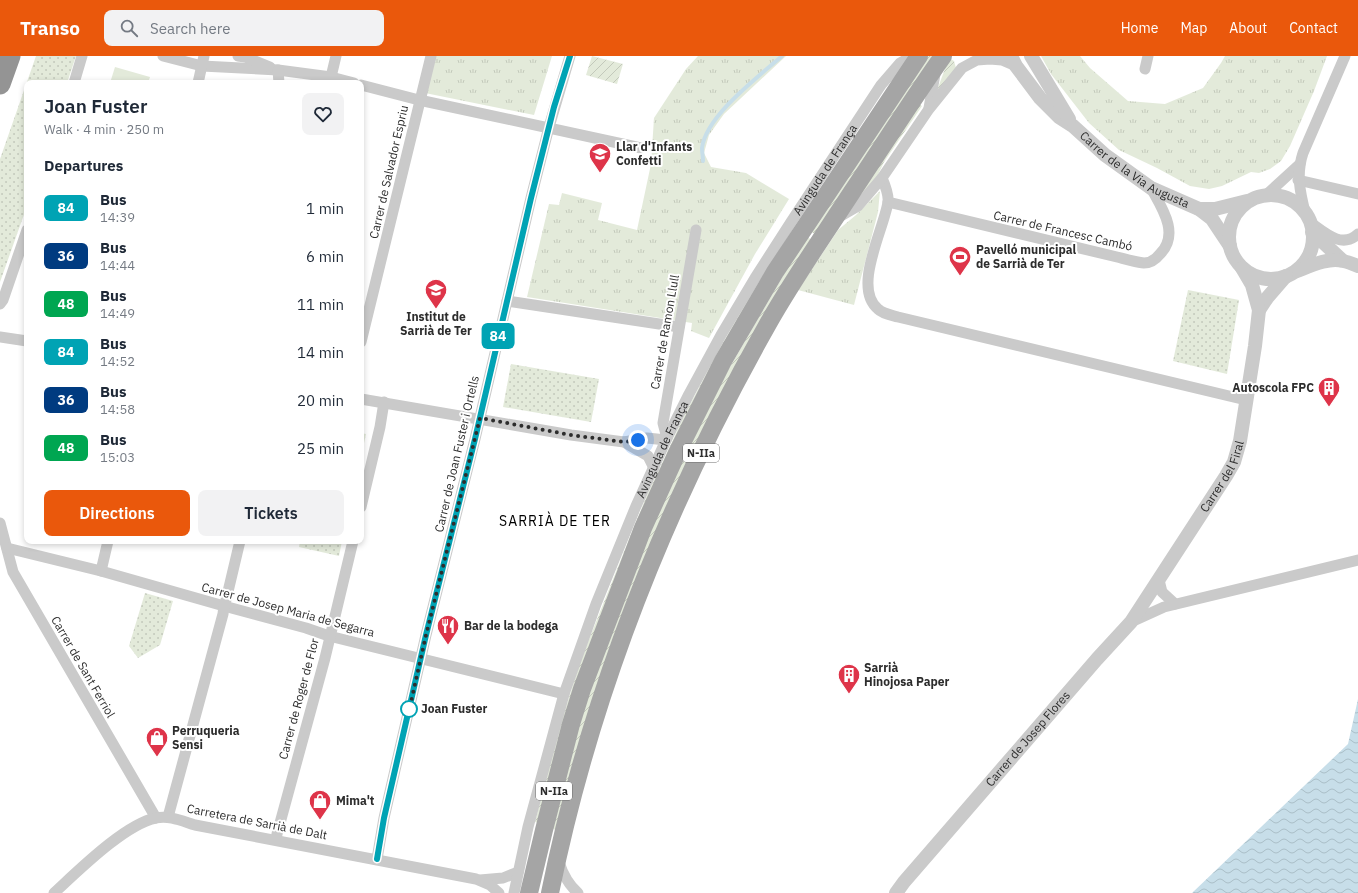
<!DOCTYPE html>
<html lang="en">
<head>
<meta charset="utf-8">
<style>
  :root { --surface:#fff; --page:#f2f2f3; --text:#1f2937; --muted:#747a83; --accent:#ea580c }
  body { margin:0; font-family:"IBM Plex Sans",sans-serif; background:var(--page); color:var(--text); height:100vh; display:flex; flex-direction:column; font-size:15px; white-space:nowrap }
  * { box-sizing:border-box; margin:0 }
  p { font-size:13px; color:var(--muted) }
  .icon { flex:none; width:22px; height:22px; fill:none; stroke:currentColor; stroke-width:2; stroke-linecap:round; stroke-linejoin:round }
  .map { position:relative; flex:1; overflow:hidden }
  .side { position:absolute; left:24px; top:24px; width:340px; height:464px; display:flex; flex-direction:column; background:var(--surface); border-radius:8px; box-shadow:0 2px 6px #0003 }
  .side>* { flex:none }
  .badge { padding:0 8px; border-radius:6px; font-size:14px; line-height:26px }
  .you { position:absolute; width:20px; height:20px; margin:-10px; border:3px solid #fff; border-radius:50%; background:#1a73e8; box-shadow:0 0 0 6px #1a73e833 }
  .map>.badge { position:absolute; translate:-50% -50%; box-shadow:0 0 0 2px #fff }
  h2 { padding:0 20px; font-size:15px; line-height:36px }
  .round { display:grid; place-items:center; flex:none; width:42px; height:42px; border-radius:8px; background:var(--page) }
  .headline { display:flex; align-items:center; justify-content:space-between; height:68px; padding:0 20px }
  h1 { font-size:19px; font-weight:600; line-height:30px }
  .button { display:flex; gap:8px; margin-top:auto; padding:8px 20px }
  .button a { flex:1; height:46px; border-radius:8px; background:var(--accent); color:#fff; font-size:16px; font-weight:600; line-height:46px; text-align:center }
  .button a+a { background:var(--page); color:var(--text) }
  ul { padding:0; list-style:none }
  li { display:flex; align-items:center; gap:12px; height:48px; padding:0 20px }
  li div { flex:1 }
  li b { display:block; font-size:15px }
  li em { font-style:normal }
  li .badge { min-width:44px; font-weight:700; text-align:center }
  header { display:flex; align-items:center; gap:24px; box-sizing:border-box; height:56px; padding:0 20px; background:var(--accent); color:#fff }
  header strong { font-size:19px }
  nav { display:flex; gap:22px; margin-inline-start:auto; font-size:14px }
  .search { width:280px; height:36px; background:var(--page); display:flex; align-items:center; gap:10px; box-sizing:border-box; padding:0 14px; border-radius:8px; color:var(--muted); font-size:15px }
  .map>svg:first-child { display:block }
  .grass { fill:url(#grass-dots) }
  .park { fill:url(#park-tufts) }
  .garden { fill:url(#garden-furrows) }
  .pitch { fill:#e3eada }
  .water { fill:url(#water-waves) }
  .lines { fill:none; stroke-linecap:round; stroke-linejoin:round }
  .stream { stroke:#c7dee9; stroke-width:4 }
  .minor { stroke:#cacaca; stroke-width:11 }
  .tertiary { stroke:#cacaca; stroke-width:14 }
  .primary { stroke:#a5a5a5; stroke-width:18 }
  .motorway { stroke:#949494; stroke-width:21 }
  .line-casing { stroke:#fff; stroke-width:9 }
  .line { stroke:#00a3b4; stroke-width:6 }
  .walk { stroke:#2d2d2d; stroke-width:4; stroke-dasharray:0 7.2 }
  .stop-dot { fill:#fff; stroke:#00a3b4; stroke-width:2 }
  .labels { text-anchor:middle; stroke-width:4; stroke-linejoin:round; paint-order:stroke }
  .shield { fill:#fff; stroke:#6c6c6c; stroke-width:1 }
  .shield-label { font-size:11px; font-weight:bold; fill:#2d2d2d }
  .poi-label { font-size:12px; font-weight:bold; fill:#2d2d2d; stroke:#fff; text-anchor:start }
  .street-label { font-size:12px; fill:#2d2d2d; stroke:#fff }
  .stop-label { font-size:12px; font-weight:bold; fill:#2d2d2d; stroke:#fff; text-anchor:start }
  .quarter-label { font-size:14px; letter-spacing:1px; fill:#000; stroke:#fff }
</style>
</head>
<body>
<header>
<strong>Transo</strong>
<div class="search"><svg class="icon" aria-label="search" viewBox="0 0 24 24"><circle cx="10" cy="10" r="6"/><path d="M15 15l6 6"/></svg>Search here</div>
<nav><a>Home</a><a>Map</a><a>About</a><a>Contact</a></nav>
</header>
<div class="map">
<svg width="1358" height="837" viewBox="0 0 1358 837">
  <defs>
    <pattern id="grass-dots" width="8" height="8" patternUnits="userSpaceOnUse"><rect width="8" height="8" fill="#e3eada"/><path d="M2 2h.1M6 6h.1" fill="none" stroke="#c3c9bb" stroke-width="1.8" stroke-linecap="round"/></pattern>
    <pattern id="park-tufts" width="24" height="20" patternUnits="userSpaceOnUse"><rect width="24" height="20" fill="#e3eada"/><path d="M3 7l-1-3M5 7V3M7 7l1-3M15 17l-1-3M17 17v-4M19 17l1-3" fill="none" stroke="#c3c9bb"/></pattern>
    <pattern id="garden-furrows" width="10" height="10" patternUnits="userSpaceOnUse"><rect width="10" height="10" fill="#e3eada"/><path d="M-1 1l2-2M0 10L10 0M9 11l2-2" fill="none" stroke="#c3c9bb"/></pattern>
    <pattern id="water-waves" width="16" height="10" patternUnits="userSpaceOnUse"><rect width="16" height="10" fill="#c7dee9"/><path d="M0 5q4-4 8 0t8 0" fill="none" stroke="#abbfc8"/></pattern>
  </defs>
  <rect width="100%" height="100%" fill="#fff"/>
  <path class="grass" d="M 36,0 L 76,0 L 67,27 L 27,27 L 27,150 L 0,226 L 0,103 Z
    M 1188,234 L 1239,244 L 1227,318 L 1173,305 Z
    M 511,308 L 599,323 L 591,366 L 503,351 Z
    M 361,377 L 366,378 L 361,401 Z
    M 300,485 L 342,485 L 339,500 L 299,491 Z
    M 145,537 L 173,545 L 160,589 L 138,602 L 129,590 Z"/>
  <path class="park" d="M 435,0 L 552,0 L 534,59 L 425,37 Z
    M 698,0 L 786,0 L 724,58 L 709,79 L 704,97 L 711,111 L 746,117 L 789,143 L 755,198 L 709,282 L 691,275 L 692,267 L 527,241 L 549,148 L 559,149 L 562,137 L 602,147 L 598,164 L 637,174 L 651,108 L 654,62 L 686,13 Z
    M 1041,0 L 1080,0 L 1090,12 L 1128,45 L 1165,48 L 1203,32 L 1221,7 L 1225,0 L 1327,0 L 1314,35 L 1290,90 L 1281,105 L 1270,113 L 1259,117 L 1251,116 L 1222,130 L 1209,133 L 1190,130 L 1157,112 L 1119,94 L 1089,67 L 1051,18 Z
    M 880,135 L 878,156 L 854,249 L 798,234 L 838,174 L 856,159 Z"/>
  <path class="garden" d="M 592,0 L 623,8 L 617,28 L 586,19 Z
    M 926,0 L 935,0 L 816,179 L 810,175 Z
    M 949,2 L 954,5 L 956,12 L 936,37 Z
    M 918,48 L 922,50 L 884,106 L 874,127 L 855,143 Z
    M 806,180 L 812,184 L 714,352 L 556,774 L 550,772 L 579,662 L 638,502 L 709,347 Z
    M 759,225 L 717,302 L 539,767 L 535,766 L 561,666 L 582,601 L 629,483 L 647,439 L 685,358 L 717,297 Z"/>
  <path class="pitch" d="M 115,11 L 150,21 L 148,27 L 110,27 Z"/>
  <path class="water" d="M 1358,643 L 1358,837 L 1192,837 L 1348,688 Z"/>
  <g class="lines">
    <path class="stream" d="M 703,105 C 703,101 702,96 702,92 C 706,60 758,21 782,0"/>
    <g class="minor">
      <path d="M 163,0 L 202,10 L 278,14 L 331,21 L 354,27"/>
      <path d="M 238,0 L 245,1 L 270,11"/>
      <path d="M 1145,13 L 1148,0"/>
      <path d="M 278,14 L 279,27"/>
      <path d="M 331,21 L 336,0"/>
      <path d="M 74,27 L 82,0"/>
      <path d="M 198,27 L 204,0"/>
      <path d="M 361,29 L 419,44 L 641,92"/>
      <path d="M 929,52 L 935,18"/>
      <path d="M 882,122 C 885,129 889,139 888,146 C 884,173 852,232 878,253 C 883,258 891,259 898,261 L 1246,344"/>
      <path d="M 1298,124 L 1358,138"/>
      <path d="M 1265,140 L 1300,108"/>
      <path d="M 888,146 L 1117,201 C 1125,203 1135,206 1144,207 C 1151,207 1156,203 1160,198 C 1180,178 1162,152 1151,132"/>
      <path d="M 1305,156 C 1300,136 1296,118 1303,97 L 1345,0"/>
      <path d="M 839,161 L 858,150 L 882,122 L 929,53 L 962,12 L 977,4 L 990,3 L 1002,4 L 1016,10"/>
      <path d="M 1311,167 C 1325,177 1342,193 1358,178"/>
      <path d="M 507,245 L 679,271"/>
      <path d="M 0,248 L 3,244 L 27,174"/>
      <path d="M 0,281 L 27,285"/>
      <path d="M 361,286 L 431,0"/>
      <path d="M 361,343 L 571,379 L 624,386 L 648,400 L 654,412"/>
      <path d="M 667,382 L 663,367 L 696,174"/>
      <path d="M 624,386 L 647,382 L 666,384"/>
      <path d="M 361,451 L 380,371 L 384,346"/>
      <path d="M 0,467 L 13,516 L 156,762"/>
      <path d="M 7,492 L 101,515 L 224,550 L 306,572 L 329,580 L 564,638"/>
      <path d="M 101,515 L 108,485"/>
      <path d="M 1159,524 L 1162,536 L 1175,548"/>
      <path d="M 1131,566 L 1164,551 L 1358,504"/>
      <path d="M 168,761 L 223,558 L 224,550 L 226,544 L 240,485"/>
      <path d="M 276,784 L 277,778 L 325,602 L 353,485"/>
      <path d="M 377,803 L 384,762 L 426,579 L 475,383 L 531,142 L 549,71 L 570,0"/>
      <path d="M 559,806 C 563,819 568,828 578,837"/>
      <path d="M 480,824 L 503,822 L 518,816"/>
      <path d="M 54,837 C 78,815 125,768 156,762 C 169,759 182,765 195,769 L 476,823 L 490,829 L 499,837"/>
      <path id="s1" d="M 514,837 L 528,771 L 564,638 L 596,548 L 636,450 L 667,382 L 689,338 L 721,279 L 755,222 L 791,166 L 881,29 L 900,7 L 913,0"/>
    </g>
    <g class="tertiary">
      <path id="s2" d="M 1011,0 L 1016,10 L 1040,42 L 1059,61 L 1073,70 L 1105,99 L 1151,132 L 1199,153 L 1212,163 L 1230,190"/>
      <path d="M 1031,0 L 1069,63"/>
      <circle cx="1271" cy="181" r="42"/>
      <path d="M 1199,153 L 1215,153 L 1247,145"/>
      <path d="M 1312,176 L 1342,204"/>
      <path d="M 1297,215 C 1310,210 1329,201 1343,205 C 1348,206 1353,208 1358,210"/>
      <path d="M 1259,254 L 1267,242 L 1286,220"/>
      <path id="s3" d="M 896,837 L 904,826 L 956,766 L 1097,603 L 1131,566 L 1226,420 L 1234,406 L 1240,385 L 1255,290 L 1259,254 L 1252,229 L 1242,212"/>
    </g>
    <path class="primary" d="M 529,837 L 544,774 L 571,668 L 582,633 L 643,472 L 677,397 L 723,305 L 775,216 L 919,0
      M 550,837 C 591,635 667,446 769,266 C 794,222 824,179 852,136 C 882,91 912,44 943,0"/>
    <path class="motorway" d="M 0,28 L 10,0"/>
  </g>
  <g class="lines">
    <g class="line-casing">
      <path id="line" d="M 377,803 L 384,762 L 426,579 L 475,383 L 531,142 L 554,51 L 570,0"/>
    </g>
    <use href="#line" class="line"/>
    <path class="walk" d="M 409,653 L 409,655 L 426,579 L 480,362 L 571,379 L 624,386 L 638,384"/>
  </g>
  <defs>
    <g id="school-pin" transform="scale(1.15)"><path d="M0 17L-7.5 6A9.5 9.5 0 1 1 7.5 6Z" fill="#de3449" stroke="#fff"/><path d="M0-5L7-2L0 1L-7-2ZM-4 1L0 2.5L4 1V4Q0 6-4 4Z" fill="#fff"/></g>
    <g id="stadium-pin" transform="scale(1.15)"><path d="M0 17L-7.5 6A9.5 9.5 0 1 1 7.5 6Z" fill="#de3449" stroke="#fff"/><path d="M0-5a6.5 5 0 1 0 0 10a6.5 5 0 1 0 0-10ZM-3.5-1.8h7v3.6h-7Z" fill="#fff"/></g>
    <g id="building-pin" transform="scale(1.15)"><path d="M0 17L-7.5 6A9.5 9.5 0 1 1 7.5 6Z" fill="#de3449" stroke="#fff"/><path d="M-4-6H4V6H1V3H-1V6H-4ZM-2.5-4.3h1.7v1.8h-1.7ZM.8-4.3h1.7v1.8H.8ZM-2.5-1h1.7V.8h-1.7ZM.8-1h1.7V.8H.8Z" fill="#fff"/></g>
    <g id="restaurant-pin" transform="scale(1.15)"><path d="M0 17L-7.5 6A9.5 9.5 0 1 1 7.5 6Z" fill="#de3449" stroke="#fff"/><path d="M-5-6h1v4h1v-4h1v4h1v-4h1v5L-1.5 .5V6h-2V.5L-5-1ZM5-6V6H3V1.5H1.5Q1.5-4 5-6Z" fill="#fff"/></g>
    <g id="shop-pin" transform="scale(1.15)"><path d="M0 17L-7.5 6A9.5 9.5 0 1 1 7.5 6Z" fill="#de3449" stroke="#fff"/><path d="M-5-2.5h2.3a2.7 3.5 0 0 1 5.4 0H5L5.5 6h-11ZM-1.5-2.5h3a1.5 2.3 0 0 0-3 0Z" fill="#fff"/></g>
  </defs>
  <g fill-rule="evenodd">
    <use href="#school-pin" x="600" y="98"/>
    <use href="#stadium-pin" x="960" y="201"/>
    <use href="#school-pin" x="436" y="234"/>
    <use href="#building-pin" x="1329" y="332"/>
    <use href="#restaurant-pin" x="448" y="570"/>
    <use href="#building-pin" x="849" y="619"/>
    <use href="#shop-pin" x="157" y="682"/>
    <use href="#shop-pin" x="320" y="745"/>
  </g>
  <circle class="stop-dot" cx="409" cy="653" r="8"/>
  <g class="labels">
    <g class="shield">
      <rect x="683" y="388" width="36" height="18" rx="3"/>
      <rect x="536" y="726" width="36" height="18" rx="3"/>
    </g>
    <g class="shield-label">
      <text x="701" y="401">N-IIa</text>
      <text x="554" y="739">N-IIa</text>
    </g>
    <g class="poi-label">
      <text x="616" y="95">Llar d'Infants<tspan x="616" dy="14">Confetti</tspan></text>
      <text x="976" y="198">Pavelló municipal<tspan x="976" dy="14">de Sarrià de Ter</tspan></text>
      <text x="436" y="265" text-anchor="middle">Institut de<tspan x="436" dy="14">Sarrià de Ter</tspan></text>
      <text x="1314" y="336" text-anchor="end">Autoscola FPC</text>
      <text x="464" y="574">Bar de la bodega</text>
      <text x="864" y="616">Sarrià<tspan x="864" dy="14">Hinojosa Paper</tspan></text>
      <text x="172" y="679">Perruqueria<tspan x="172" dy="14">Sensi</tspan></text>
      <text x="336" y="749">Mima't</text>
    </g>
    <g class="street-label">
      <text dy="4" stroke="none"><textPath href="#s2" startOffset="171">Carrer de la Via Augusta</textPath></text>
      <text dy="4" stroke="none"><textPath href="#s1" startOffset="793">Avinguda de França</textPath></text>
      <text transform="translate(389 116) rotate(-77)" y="4">Carrer de Salvador Espriu</text>
      <text transform="translate(1063 175) rotate(13)" y="4">Carrer de Francesc Cambó</text>
      <text transform="translate(665 276) rotate(-80)" y="4">Carrer de Ramon Llull</text>
      <text dy="4" stroke="none"><textPath href="#s1" startOffset="469">Avinguda de França</textPath></text>
      <text transform="translate(457 398) rotate(-77)" y="4">Carrer de Joan Fuster i Ortells</text>
      <text dy="4" stroke="none"><textPath href="#s3" startOffset="531">Carrer del Firal</textPath></text>
      <text transform="translate(288 554) rotate(15)" y="4">Carrer de Josep Maria de Segarra</text>
      <text transform="translate(83 611) rotate(60)" y="4">Carrer de Sant Ferriol</text>
      <text transform="translate(299 643) rotate(-75)" y="4">Carrer de Roger de Flor</text>
      <text dy="4" stroke="none"><textPath href="#s3" startOffset="203">Carrer de Josep Flores</textPath></text>
      <text transform="translate(257 766) rotate(11)" y="4">Carretera de Sarrià de Dalt</text>
    </g>
    <g class="stop-label">
      <text x="421" y="657">Joan Fuster</text>
    </g>
    <g class="quarter-label">
      <text x="555" y="470">SARRIÀ DE TER</text>
    </g>
  </g>
</svg>
<div class="you" style="left:638px;top:384px"></div>
<b class="badge" style="left:498px;top:280px;background:#00a3b4;color:#fff">84</b>
<section class="side">
<div class="headline"><div><h1>Joan Fuster</h1><p>Walk · 4 min · 250 m</p></div><a class="round"><svg class="icon" aria-label="heart" viewBox="0 0 24 24"><path d="M12 20l-8-8c-3-5 5-10 8-4 3-6 11-1 8 4z"/></svg></a></div>
<h2>Departures</h2>
<ul>
<li><span class="badge" style="background:#00a3b4;color:#fff">84</span><div><b>Bus</b><p>14:39</p></div><em>1 min</em></li>
<li><span class="badge" style="background:#003b80;color:#fff">36</span><div><b>Bus</b><p>14:44</p></div><em>6 min</em></li>
<li><span class="badge" style="background:#00a651;color:#fff">48</span><div><b>Bus</b><p>14:49</p></div><em>11 min</em></li>
<li><span class="badge" style="background:#00a3b4;color:#fff">84</span><div><b>Bus</b><p>14:52</p></div><em>14 min</em></li>
<li><span class="badge" style="background:#003b80;color:#fff">36</span><div><b>Bus</b><p>14:58</p></div><em>20 min</em></li>
<li><span class="badge" style="background:#00a651;color:#fff">48</span><div><b>Bus</b><p>15:03</p></div><em>25 min</em></li>
</ul>
<div class="button"><a>Directions</a><a>Tickets</a></div>
</section>
</div>
</body>
</html>
